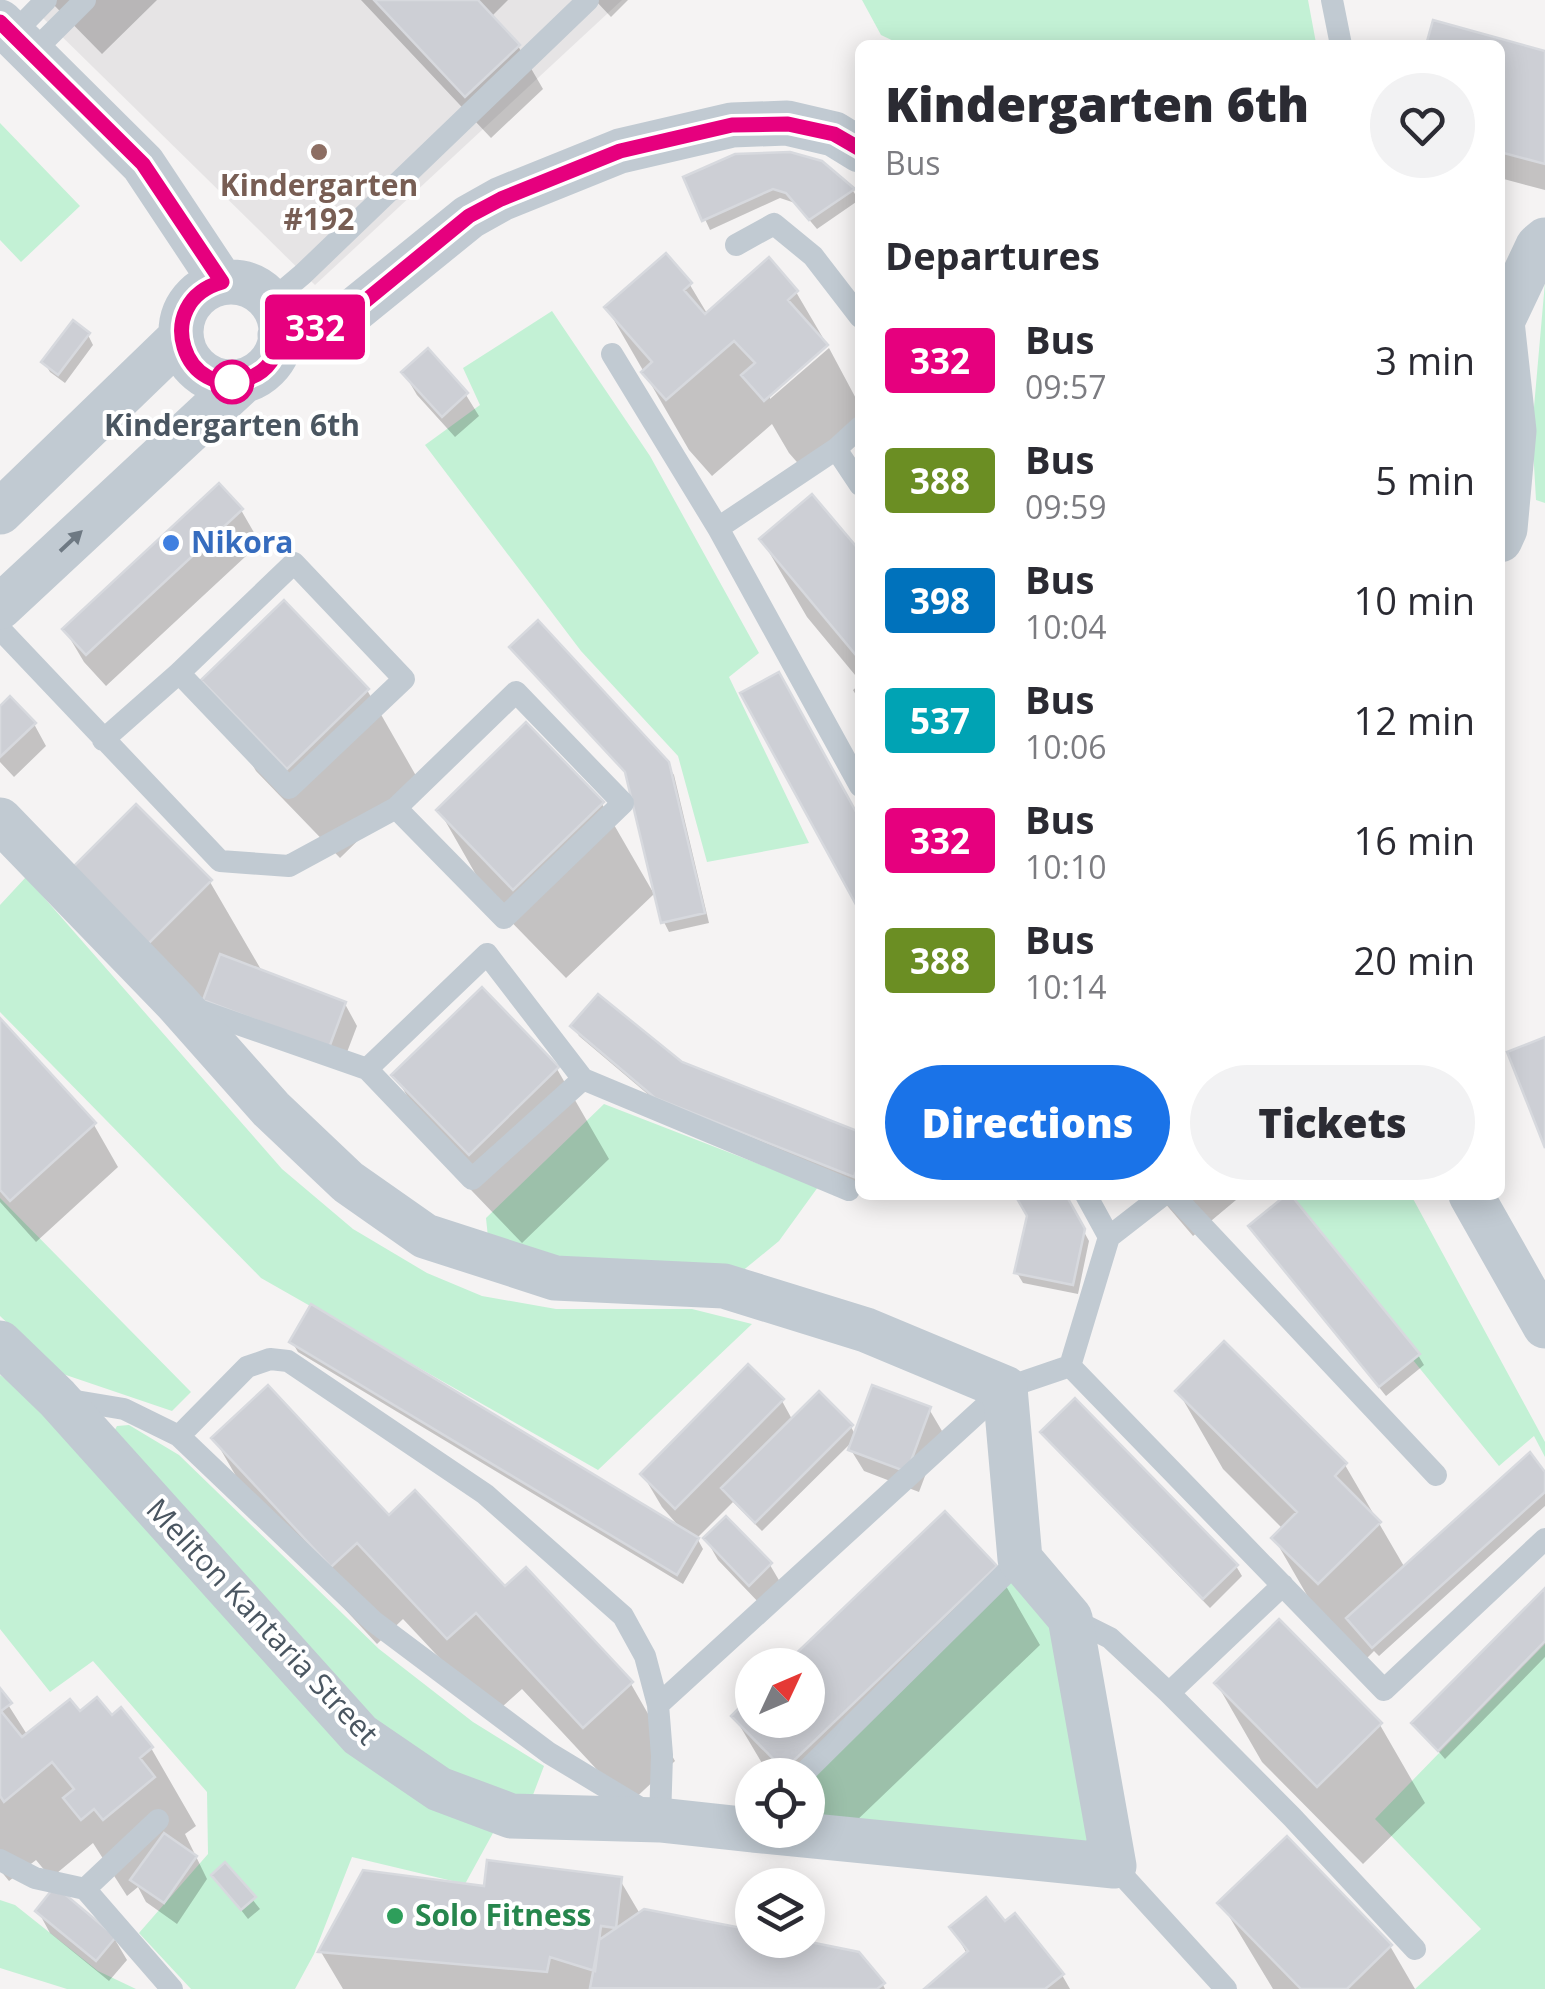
<!DOCTYPE html>
<html lang="en">
<head>
<meta charset="utf-8">
<style>
  :root { --surface:#fff; --page:#f2f2f3; --text:#2b2b33; --muted:#7c7c81; --accent:#1a73e8 }
  body { margin:0; font-family:"Open Sans",sans-serif; background:var(--page); color:var(--text); height:100vh; display:flex; flex-direction:column; font-size:38px; white-space:nowrap }
  * { box-sizing:border-box; margin:0 }
  p { font-size:32px; color:var(--muted) }
  .icon { flex:none; width:55px; height:55px; fill:none; stroke:currentColor; stroke-width:2; stroke-linecap:round; stroke-linejoin:round }
  .map { position:relative; flex:1; overflow:hidden }
  .details { position:absolute; left:855px; top:40px; width:650px; height:1160px; display:flex; flex-direction:column; background:var(--surface); border-radius:15px; box-shadow:0 5px 25px #0003 }
  .details>* { flex:none }
  .badge { padding:0 20px; border-radius:8px; font-size:35px; line-height:65px }
  .needle { width:65px; rotate:46deg }
  .tools { position:absolute; left:735px; top:1648px; display:grid; gap:20px }
  .tools a { display:grid; place-items:center; width:90px; height:90px; border-radius:50%; background:var(--surface); box-shadow:0 5px 25px #0003; font-size:50px }
  .map>.badge { position:absolute; translate:-50% -50%; box-shadow:0 0 0 5px #fff }
  h2 { padding:0 30px; font-size:38px; line-height:90px }
  .round { display:grid; place-items:center; flex:none; width:105px; height:105px; border-radius:52px; background:var(--page) }
  .head { display:flex; align-items:center; justify-content:space-between; height:170px; padding:0 30px }
  h1 { font-size:48px; font-weight:800; line-height:75px }
  .button { display:flex; gap:20px; margin-top:auto; padding:20px 30px }
  .button a { flex:1; height:115px; border-radius:60px; background:var(--accent); color:#fff; font-size:40px; font-weight:800; line-height:115px; text-align:center }
  .button a+a { background:var(--page); color:var(--text) }
  ul { padding:0; list-style:none }
  li { display:flex; align-items:center; gap:30px; height:120px; padding:0 30px }
  li div { flex:1 }
  li b { display:block; font-size:38px }
  li em { font-style:normal }
  li .badge { min-width:110px; font-weight:700; text-align:center }
  .map>svg:first-child { display:block }
  .education { fill:#e6e4e5 }
  .green { fill:#c3f1d5 }
  .shadow { fill:#0003 }
  .building { fill:#cdcfd5; stroke:#d7d9de; stroke-width:2.5 }
  .lines { fill:none; stroke-linecap:round; stroke-linejoin:round }
  .lane { stroke:#c1cad2; stroke-width:22 }
  .street { stroke:#c1cad2; stroke-width:45 }
  .oneway { fill:#6e7983 }
  .line-casing { stroke:#fff; stroke-width:22 }
  .line { stroke:#e6007e; stroke-width:15 }
  .education-dot { fill:#8d6e63; stroke:#fff; stroke-width:4 }
  .stop-dot { fill:#fff; stroke:#e6007e; stroke-width:5 }
  .shop-dot { fill:#3f7fe0; stroke:#fff; stroke-width:4 }
  .leisure-dot { fill:#2e9e5b; stroke:#fff; stroke-width:4 }
  .labels { text-anchor:middle; stroke-width:8; stroke-linejoin:round; paint-order:stroke }
  .education-label { font-size:30px; font-weight:bold; fill:#785e54; stroke:#fff }
  .stop-label { font-size:30px; font-weight:bold; fill:#4a5661; stroke:#fff }
  .shop-label { font-size:30px; font-weight:bold; fill:#366cbe; stroke:#fff; text-anchor:start }
  .street-label { font-size:30px; fill:#4a5661; stroke:#fff }
  .leisure-label { font-size:30px; font-weight:bold; fill:#27864d; stroke:#fff; text-anchor:start }
</style>
</head>
<body>
<div class="map">
<svg width="1545" height="1989" viewBox="0 0 1545 1989">
  <rect width="100%" height="100%" fill="#f5f3f3"/>
  <path class="education" d="M 57,0 L 622,0 L 315,285 L 41,16 Z"/>
  <path class="green" d="M 862,0 L 1308,0 L 1316,43 L 902,45 L 881,35 Z
    M 0,123 L 80,206 L 21,262 L 0,240 Z
    M 1545,282 L 1545,503 L 1536,500 L 1532,430 Z
    M 552,311 L 650,456 L 759,653 L 729,677 L 809,843 L 707,862 L 678,756 L 581,651 L 425,445 L 480,405 L 463,368 Z
    M 26,877 L 282,1169 L 353,1229 L 427,1273 L 482,1296 L 556,1309 L 692,1309 L 752,1324 L 598,1470 L 261,1278 L 0,1012 L 0,905 Z
    M 604,1104 L 818,1187 L 779,1241 L 724,1286 L 490,1257 L 486,1218 Z
    M 1279,1195 L 1411,1195 L 1545,1442 L 1545,1457 L 1534,1436 L 1499,1466 Z
    M 0,1198 L 191,1392 L 172,1411 L 60,1373 L 0,1316 Z
    M 0,1375 L 32,1397 L 493,1833 L 465,1884 L 352,1857 L 314,1954 L 295,1989 L 191,1989 L 139,1933 L 208,1854 L 207,1792 L 93,1661 L 50,1692 L 0,1629 Z
    M 129,1425 L 179,1455 L 379,1649 L 473,1722 L 544,1766 L 528,1808 L 397,1748 L 112,1435 L 117,1426 Z
    M 1020,1559 L 1085,1651 L 1114,1866 L 808,1830 L 808,1775 Z
    M 1545,1644 L 1545,1989 L 1415,1989 L 1481,1929 L 1375,1819 Z
    M 0,1900 L 15,1905 L 98,1971 L 136,1989 L 67,1989 L 0,1968 Z"/>
  <path class="shadow" d="M 49,0 L 157,0 L 102,54 Z
    M 361,0 L 508,0 L 491,17 L 518,46 L 543,89 L 491,138 Z
    M 595,0 L 628,0 L 611,17 Z
    M 1434,24 L 1545,54 L 1545,190 L 1500,178 L 1500,45 L 1429,45 Z
    M 821,163 L 853,191 L 859,200 L 817,229 L 795,203 L 780,198 L 710,230 L 686,178 Z
    M 690,285 L 708,315 L 796,292 L 826,343 L 770,393 L 770,399 L 829,348 L 860,406 L 860,433 L 810,477 L 789,453 L 772,424 L 712,476 L 689,450 L 607,308 Z
    M 88,335 L 93,345 L 65,383 L 50,372 L 44,362 Z
    M 428,352 L 466,395 L 479,416 L 455,437 L 417,395 L 404,373 Z
    M 241,510 L 260,543 L 106,686 L 84,662 L 65,630 Z
    M 762,540 L 860,555 L 860,681 L 807,617 Z
    M 512,647 L 667,764 L 674,775 L 709,923 L 669,932 L 664,922 L 629,777 Z
    M 204,681 L 367,690 L 419,781 L 340,858 L 256,771 Z
    M 860,684 L 860,702 L 853,690 Z
    M 0,710 L 34,724 L 46,746 L 14,777 L 0,762 Z
    M 602,804 L 654,894 L 566,978 L 491,901 L 439,810 Z
    M 136,808 L 210,882 L 263,973 L 345,1004 L 357,1026 L 341,1068 L 124,962 Z
    M 482,990 L 557,1069 L 609,1159 L 522,1243 L 447,1165 L 395,1075 Z
    M 0,1022 L 94,1125 L 118,1167 L 36,1242 L 0,1202 Z
    M 573,1026 L 680,1064 L 860,1135 L 859,1185 L 663,1107 L 579,1036 Z
    M 1018,1195 L 1064,1195 L 1089,1241 L 1078,1294 L 1023,1283 L 1017,1273 L 1029,1216 Z
    M 1158,1195 L 1242,1195 L 1193,1236 Z
    M 1251,1227 L 1418,1355 L 1424,1365 L 1386,1396 Z
    M 292,1342 L 682,1530 L 662,1507 L 643,1475 L 782,1401 L 793,1421 L 851,1427 L 856,1436 L 929,1409 L 942,1431 L 919,1492 L 864,1471 L 851,1450 L 856,1438 L 762,1531 L 733,1502 L 697,1538 L 703,1549 L 683,1584 L 298,1352 Z
    M 1178,1391 L 1345,1465 L 1405,1568 L 1545,1476 L 1545,1506 L 1379,1656 L 1374,1651 L 1364,1661 L 1319,1616 L 1274,1538 L 1283,1529 L 1223,1469 Z
    M 1043,1432 L 1236,1566 L 1242,1576 L 1210,1608 L 1049,1442 Z
    M 214,1438 L 388,1518 L 505,1590 L 631,1684 L 675,1761 L 629,1804 L 522,1689 L 493,1715 L 403,1619 L 377,1644 L 259,1516 Z
    M 726,1519 L 770,1565 L 783,1587 L 762,1606 L 718,1560 L 706,1539 Z
    M 995,1567 L 1040,1645 L 830,1846 L 808,1823 L 808,1775 L 769,1775 L 734,1716 L 752,1699 L 752,1720 L 808,1720 L 808,1665 L 788,1665 Z
    M 1545,1592 L 1545,1657 L 1445,1759 L 1414,1723 Z
    M 1217,1684 L 1380,1725 L 1425,1803 L 1363,1864 L 1262,1762 Z
    M 0,1692 L 28,1736 L 79,1714 L 112,1718 L 151,1748 L 196,1826 L 185,1834 L 207,1879 L 177,1924 L 146,1902 L 138,1887 L 127,1896 L 93,1843 L 51,1878 L 36,1860 L 9,1881 L 0,1870 Z
    M 225,1865 L 260,1909 L 248,1919 L 214,1875 Z
    M 620,1880 L 640,1914 L 645,1911 L 752,1933 L 752,1940 L 787,1940 L 883,1985 L 885,1989 L 343,1989 L 321,1952 L 486,1889 Z
    M 1221,1903 L 1390,1946 L 1415,1989 L 1273,1989 Z
    M 38,1911 L 114,1938 L 127,1960 L 109,1981 L 50,1933 Z
    M 1004,1924 L 1062,1975 L 1070,1989 L 927,1989 L 967,1954 L 952,1927 Z"/>
  <path class="building" d="M 374,0 L 478,0 L 520,45 L 465,97 Z
    M 1433,20 L 1545,51 L 1545,164 L 1500,152 L 1500,45 L 1426,45 Z
    M 790,152 L 822,161 L 855,189 L 809,220 L 786,193 L 773,189 L 702,221 L 683,177 L 735,154 Z
    M 666,253 L 692,283 L 684,290 L 705,314 L 769,257 L 798,291 L 788,300 L 828,345 L 764,401 L 741,375 L 755,363 L 734,341 L 666,400 L 641,372 L 652,362 L 604,307 Z
    M 73,320 L 90,333 L 58,375 L 41,362 Z
    M 428,348 L 468,393 L 442,417 L 401,372 Z
    M 219,483 L 243,509 L 86,655 L 62,629 Z
    M 812,494 L 860,551 L 860,660 L 759,539 Z
    M 284,600 L 369,689 L 287,769 L 201,680 Z
    M 538,620 L 669,762 L 705,913 L 661,923 L 625,772 L 509,647 Z
    M 779,672 L 860,819 L 860,912 L 740,693 Z
    M 10,696 L 36,723 L 0,757 L 0,706 Z
    M 526,722 L 604,802 L 513,890 L 436,810 Z
    M 136,804 L 212,880 L 145,947 L 69,871 Z
    M 220,954 L 346,1002 L 329,1048 L 203,1000 Z
    M 482,987 L 559,1067 L 469,1155 L 391,1075 Z
    M 598,994 L 682,1062 L 860,1132 L 860,1161 L 854,1177 L 655,1098 L 570,1026 Z
    M 0,1018 L 96,1123 L 10,1201 L 0,1190 Z
    M 1545,1037 L 1545,1148 L 1507,1052 Z
    M 1015,1195 L 1066,1195 L 1085,1229 L 1073,1285 L 1014,1273 L 1027,1216 Z
    M 1286,1195 L 1291,1195 L 1420,1354 L 1379,1387 L 1248,1226 Z
    M 311,1304 L 699,1538 L 677,1575 L 289,1342 Z
    M 1224,1341 L 1347,1463 L 1335,1476 L 1381,1522 L 1318,1584 L 1271,1538 L 1297,1512 L 1175,1391 Z
    M 748,1364 L 784,1399 L 675,1509 L 640,1474 Z
    M 268,1385 L 389,1515 L 415,1490 L 505,1586 L 526,1567 L 633,1682 L 583,1728 L 476,1613 L 447,1639 L 357,1543 L 331,1567 L 211,1438 Z
    M 872,1385 L 931,1407 L 907,1472 L 848,1450 Z
    M 819,1391 L 853,1425 L 755,1523 L 721,1488 Z
    M 1075,1398 L 1238,1565 L 1203,1599 L 1040,1432 Z
    M 1530,1452 L 1545,1472 L 1545,1492 L 1372,1648 L 1346,1618 Z
    M 945,1511 L 997,1566 L 784,1770 L 731,1716 L 752,1695 L 752,1720 L 808,1720 L 808,1665 L 784,1665 Z
    M 726,1516 L 772,1563 L 749,1586 L 703,1538 Z
    M 1545,1588 L 1545,1641 L 1438,1751 L 1411,1723 Z
    M 1279,1619 L 1382,1723 L 1317,1787 L 1214,1683 Z
    M 0,1688 L 12,1703 L 1,1711 L 22,1737 L 70,1699 L 80,1711 L 97,1697 L 112,1715 L 121,1707 L 153,1747 L 140,1758 L 155,1777 L 103,1820 L 94,1809 L 81,1820 L 63,1798 L 74,1789 L 52,1762 L 4,1802 L 0,1796 Z
    M 164,1833 L 197,1856 L 164,1903 L 130,1880 Z
    M 1287,1836 L 1392,1945 L 1347,1989 L 1301,1989 L 1217,1903 Z
    M 487,1860 L 622,1877 L 616,1928 L 601,1926 L 595,1971 L 550,1957 L 547,1972 L 318,1952 L 363,1870 L 484,1886 Z
    M 225,1862 L 256,1897 L 241,1910 L 211,1875 Z
    M 55,1886 L 116,1937 L 96,1961 L 35,1911 Z
    M 986,1897 L 1005,1921 L 1015,1913 L 1064,1974 L 1045,1989 L 924,1989 L 968,1951 L 949,1927 Z
    M 644,1909 L 752,1930 L 752,1940 L 800,1940 L 859,1952 L 885,1983 L 877,1989 L 590,1988 L 599,1940 Z"/>
  <g class="lines">
    <path class="lane" d="M 1332,0 L 1341,45
      M 13,34 L 46,0
      M 32,53 L 85,0
      M 736,245 L 774,224 L 813,256 L 860,317
      M 270,302 L 303,274 L 588,0
      M 612,354 L 718,528 L 860,786
      M 860,427 L 836,449 L 860,485
      M 718,528 L 836,449
      M 0,629 L 220,861 L 289,866 L 396,808 L 516,692 L 623,803 L 504,918 L 396,808
      M 103,740 L 179,673 L 294,563 L 404,679 L 289,788 L 179,673
      M 195,1009 L 367,1069 L 472,1179 L 583,1079 L 487,954 L 367,1069
      M 583,1079 L 849,1190
      M 1173,1195 L 1436,1475
      M 1109,1237 L 1163,1195
      M 1070,1366 L 1384,1690 L 1545,1539
      M 64,1399 L 124,1409 L 179,1436 L 373,1621 L 549,1753 L 660,1820 L 662,1755 L 658,1705 L 1005,1388 L 1070,1366 L 1109,1237 L 1086,1195
      M 179,1436 L 247,1367 L 270,1359 L 288,1361 L 485,1494 L 623,1616 L 645,1656 L 658,1705
      M 1070,1618 L 1110,1638 L 1169,1693 L 1292,1817 L 1415,1949
      M 1169,1693 L 1283,1585
      M 802,1775 L 1020,1559
      M 0,1860 L 35,1878 L 85,1889 L 172,1989
      M 1114,1866 L 1226,1989
      M 85,1889 L 158,1820"/>
    <path class="street" d="M 0,22 L 143,164 L 222,283
      M181 332a50 50 0 1 1 100 0a50 50 0 1 1-100 0Z
      M 280,335 L 342,320 L 469,217 L 501,199 L 620,151 L 732,125 L 787,123 L 834,134 L 860,150
      M 0,512 L 180,338
      M 1500,540 L 1505,529 L 1514,431 L 1502,322 L 1538,246 L 1545,240
      M 0,607 L 243,381
      M 0,820 L 177,1003 L 271,1109 L 348,1182 L 425,1236 L 555,1278 L 724,1286 L 866,1330 L 1005,1388 L 1020,1559 L 1070,1618 L 1114,1866 L 753,1830
      M 1471,1195 L 1545,1326
      M 0,1343 L 57,1398 L 360,1735 L 439,1789 L 511,1816 L 660,1820 L 752,1830"/>
  </g>
  <defs><path id="oneway-solid" d="M-6-.8H1V-3.2L6.5 0L1 3.2V.8H-6Z" transform="scale(2.5)"/></defs>
  <use class="oneway" href="#oneway-solid" transform="translate(71 541) rotate(-43)"/>
  <g class="lines">
    <g class="line-casing">
      <path id="line" d="M 0,22 L 143,164 L 222,282 C 150,302 184,404 249,378 C 268,371 278,355 280,335 L 342,320 L 469,216 L 501,199 L 620,151 L 732,125 L 788,124 L 834,134 L 860,149"/>
    </g>
    <use href="#line" class="line"/>
  </g>
  <circle class="education-dot" cx="319" cy="152" r="10"/>
  <circle class="stop-dot" cx="232" cy="382" r="20"/>
  <circle class="shop-dot" cx="171" cy="543" r="10"/>
  <circle class="leisure-dot" cx="395" cy="1916" r="10"/>
  <g class="labels">
    <g class="education-label">
      <text x="319" y="196">Kindergarten<tspan x="319" dy="34">#192</tspan></text>
    </g>
    <g class="stop-label">
      <text x="232" y="436">Kindergarten 6th</text>
    </g>
    <g class="shop-label">
      <text x="191" y="553">Nikora</text>
    </g>
    <g class="street-label">
      <text transform="translate(262 1622) rotate(47)" y="10">Meliton Kantaria Street</text>
    </g>
    <g class="leisure-label">
      <text x="415" y="1926">Solo Fitness</text>
    </g>
  </g>
</svg>
<div class="tools">
<a><svg class="needle" viewBox="-14 -14 28 28"><path d="M0-13l5 13h-10z" fill="#e53935"/><path d="M0 13l5-13h-10z" fill="#7c7c81"/></svg></a>
<a><svg class="icon" aria-label="locate" viewBox="0 0 24 24"><circle cx="12" cy="12" r="6"/><path d="M12 2v4M12 18v4M2 12h4M18 12h4"/></svg></a>
<a><svg class="icon" aria-label="layers" viewBox="0 0 24 24"><path d="M12 4l9 5-9 5-9-5zM3 14l9 5 9-5"/></svg></a>
</div>
<b class="badge" style="left:315px;top:327px;background:#e6007e;color:#fff">332</b>
<section class="details">
<div class="head"><div><h1>Kindergarten 6th</h1><p>Bus</p></div><a class="round"><svg class="icon" aria-label="heart" viewBox="0 0 24 24"><path d="M12 20l-8-8c-3-5 5-10 8-4 3-6 11-1 8 4z"/></svg></a></div>
<h2>Departures</h2>
<ul>
<li><span class="badge" style="background:#e6007e;color:#fff">332</span><div><b>Bus</b><p>09:57</p></div><em>3 min</em></li>
<li><span class="badge" style="background:#6b8e23;color:#fff">388</span><div><b>Bus</b><p>09:59</p></div><em>5 min</em></li>
<li><span class="badge" style="background:#0072bc;color:#fff">398</span><div><b>Bus</b><p>10:04</p></div><em>10 min</em></li>
<li><span class="badge" style="background:#00a3b4;color:#fff">537</span><div><b>Bus</b><p>10:06</p></div><em>12 min</em></li>
<li><span class="badge" style="background:#e6007e;color:#fff">332</span><div><b>Bus</b><p>10:10</p></div><em>16 min</em></li>
<li><span class="badge" style="background:#6b8e23;color:#fff">388</span><div><b>Bus</b><p>10:14</p></div><em>20 min</em></li>
</ul>
<div class="button"><a>Directions</a><a>Tickets</a></div>
</section>
</div>
</body>
</html>
